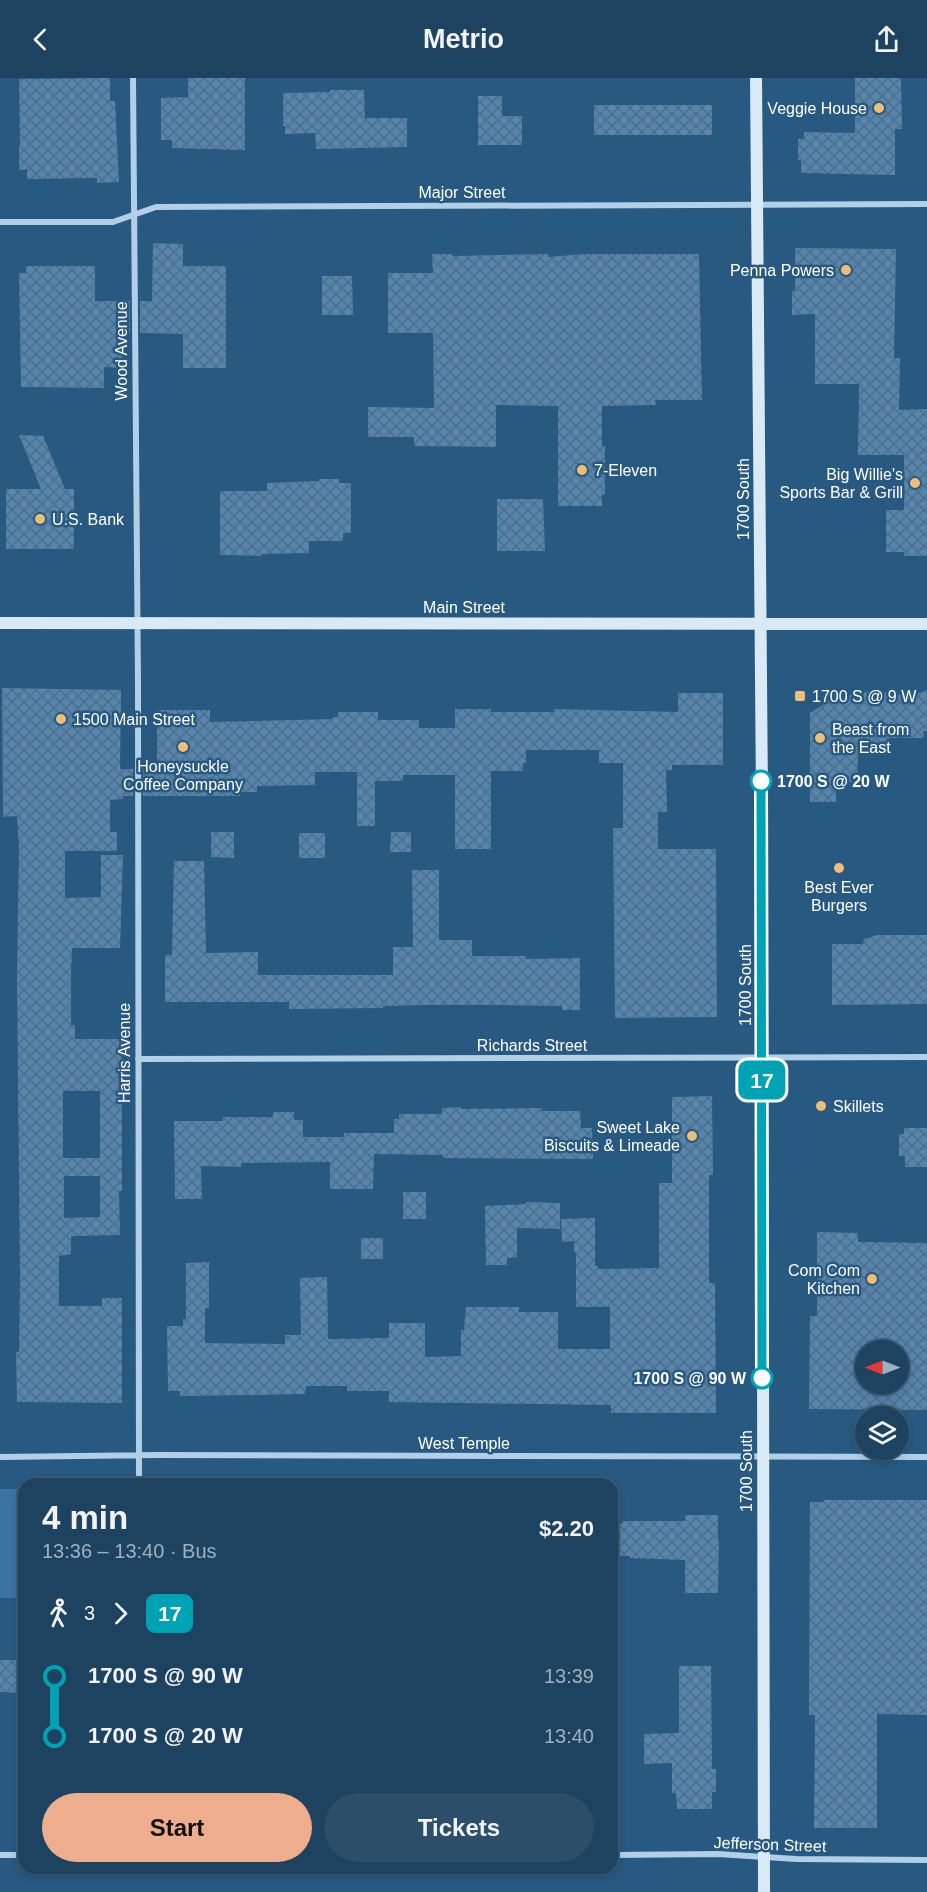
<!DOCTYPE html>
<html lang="en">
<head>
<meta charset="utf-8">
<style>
  :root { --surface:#1e4361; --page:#2b4e6a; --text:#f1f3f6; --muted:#a1b0bd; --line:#3c5c76; --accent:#eead8d }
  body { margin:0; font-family:Arial,sans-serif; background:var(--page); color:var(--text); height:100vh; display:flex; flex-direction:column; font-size:22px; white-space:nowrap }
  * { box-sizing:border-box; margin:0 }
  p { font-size:20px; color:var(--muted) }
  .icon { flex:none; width:33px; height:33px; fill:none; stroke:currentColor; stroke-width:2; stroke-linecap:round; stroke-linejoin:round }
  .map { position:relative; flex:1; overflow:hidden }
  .details { position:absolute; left:18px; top:1400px; width:600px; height:396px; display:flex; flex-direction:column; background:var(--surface); border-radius:18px; box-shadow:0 3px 9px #0003,0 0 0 2px var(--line) }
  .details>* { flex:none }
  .badge { padding:0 12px; border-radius:9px; font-size:21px; line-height:39px }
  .needle { width:39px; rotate:270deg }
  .fabs { position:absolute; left:855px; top:1262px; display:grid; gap:12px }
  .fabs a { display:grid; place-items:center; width:54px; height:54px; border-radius:50%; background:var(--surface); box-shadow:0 3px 9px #0003,0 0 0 2px var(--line); font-size:30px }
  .map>.badge { position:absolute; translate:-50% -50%; box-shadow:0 0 0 3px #fff }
  .legs { display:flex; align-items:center; gap:9px; height:66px; padding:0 24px; font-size:20px }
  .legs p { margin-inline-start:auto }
  .head { display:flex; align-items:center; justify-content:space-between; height:102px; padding:0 24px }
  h1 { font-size:33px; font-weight:700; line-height:45px }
  .action { display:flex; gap:12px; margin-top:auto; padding:12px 24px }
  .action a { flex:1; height:69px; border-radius:36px; background:var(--accent); color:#111; font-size:24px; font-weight:700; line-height:69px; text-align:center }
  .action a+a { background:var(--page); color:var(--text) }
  ul { padding:0 24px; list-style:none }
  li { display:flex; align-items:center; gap:21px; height:60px; font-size:22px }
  li i { display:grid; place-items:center; width:9px; height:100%; margin:0 8px; background:currentColor }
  li i::after { content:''; width:15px; height:15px; margin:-8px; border:4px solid; border-radius:50%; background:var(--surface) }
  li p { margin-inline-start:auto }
  li:first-child i { background:linear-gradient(#0000 50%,currentColor 0) }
  li:last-child i { background:linear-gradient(currentColor 50%,#0000 0) }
  header { display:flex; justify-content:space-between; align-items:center; height:78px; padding:0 24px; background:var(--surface); font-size:27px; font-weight:700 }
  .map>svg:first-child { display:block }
  .green { fill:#3d739f }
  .building { fill:url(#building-cross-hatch); fill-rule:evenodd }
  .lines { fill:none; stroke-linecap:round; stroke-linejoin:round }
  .street { stroke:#b1cfe6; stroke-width:6 }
  .secondary { stroke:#dae9f6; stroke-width:12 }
  .line-1-casing { stroke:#fff; stroke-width:14 }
  .line-1 { stroke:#00a3b4; stroke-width:9 }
  .poi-dot { fill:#eebe77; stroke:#285981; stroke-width:2 }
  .stop-1-dot { fill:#fff; stroke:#00a3b4; stroke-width:3 }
  .labels { text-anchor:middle; stroke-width:5; stroke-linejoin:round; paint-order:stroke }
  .poi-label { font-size:16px; fill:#fff; stroke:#285981; text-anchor:start }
  .street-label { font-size:16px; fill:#fff; stroke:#285981 }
  .stop-label { font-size:16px; font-weight:bold; fill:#fff; stroke:#285981; text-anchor:start }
</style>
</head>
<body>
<header><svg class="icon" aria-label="back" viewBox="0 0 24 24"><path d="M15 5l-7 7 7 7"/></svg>Metrio<svg class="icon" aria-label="share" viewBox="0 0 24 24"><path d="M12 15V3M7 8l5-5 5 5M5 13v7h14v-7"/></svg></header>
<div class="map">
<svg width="927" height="1814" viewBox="0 0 927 1814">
  <defs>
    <pattern id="building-cross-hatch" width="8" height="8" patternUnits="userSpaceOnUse" patternTransform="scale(1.5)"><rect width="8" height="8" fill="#5585ac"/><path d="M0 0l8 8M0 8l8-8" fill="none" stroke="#516e86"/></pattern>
  </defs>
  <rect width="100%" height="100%" fill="#285981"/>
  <path class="green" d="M 0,1411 L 24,1411 L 24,1520 L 0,1520 Z"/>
  <path class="building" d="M 110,0 L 110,23 L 115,23 L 119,104 L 97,105 L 97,100 L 27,101 L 27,91 L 19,92 L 19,68 L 20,68 L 19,1 Z
    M 188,0 L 245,0 L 245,72 L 172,70 L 172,62 L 161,62 L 161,20 L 188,19 Z
    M 855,0 L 901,0 L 902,51 L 895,51 L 895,97 L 801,95 L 801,82 L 798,82 L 798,61 L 804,61 L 804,54 L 855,55 Z
    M 330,12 L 364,12 L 365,40 L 407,40 L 407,69 L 316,71 L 315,55 L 285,56 L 285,48 L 283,48 L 283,15 L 330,14 Z
    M 478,18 L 502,18 L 502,38 L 522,38 L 522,67 L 478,67 Z
    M 594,27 L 712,27 L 712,57 L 594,57 Z
    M 153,165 L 183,166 L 183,188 L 226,188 L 226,290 L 183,290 L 183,256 L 140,255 L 140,223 L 152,223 Z
    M 795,170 L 896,171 L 894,280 L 900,280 L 899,332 L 927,331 L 927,478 L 904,478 L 904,474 L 886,474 L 886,432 L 904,432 L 904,377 L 858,377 L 859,306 L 815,306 L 815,236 L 792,237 L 792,213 L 795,213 Z
    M 432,176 L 452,176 L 452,178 L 548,176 L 548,179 L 584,176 L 699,176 L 702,322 L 655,322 L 656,327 L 602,328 L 602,368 L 605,368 L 605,417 L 602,417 L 602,428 L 558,428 L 558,328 L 496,327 L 496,369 L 414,368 L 414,359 L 368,359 L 368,329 L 434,330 L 433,255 L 388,255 L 388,195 L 433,195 Z
    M 26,188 L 95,188 L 95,223 L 130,223 L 130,255 L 122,255 L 122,290 L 104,289 L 104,310 L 21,309 L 19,195 L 26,195 Z
    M 322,198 L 352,198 L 353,237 L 322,237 Z
    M 19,357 L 43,358 L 65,411 L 74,411 L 74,471 L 6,471 L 6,411 L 41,411 Z
    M 319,401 L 339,401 L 339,405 L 351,405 L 351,455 L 343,455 L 343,463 L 309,463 L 309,475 L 262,476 L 262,478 L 220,477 L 220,413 L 267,413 L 267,405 L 319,403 Z
    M 497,421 L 543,421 L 545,473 L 497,473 Z
    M 2,610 L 121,612 L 120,691 L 133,691 L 133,718 L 123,718 L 123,721 L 110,722 L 110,754 L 117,754 L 117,773 L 65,773 L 65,820 L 101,819 L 101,777 L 123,777 L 120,870 L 72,870 L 71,893 L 71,947 L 75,947 L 75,961 L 121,961 L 122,1032 L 122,1113 L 119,1113 L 120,1157 L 71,1158 L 71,1176 L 59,1178 L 59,1228 L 102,1228 L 102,1220 L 122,1220 L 122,1325 L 17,1324 L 16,1274 L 19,1274 L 20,1200 L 17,898 L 19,769 L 17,738 L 3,739 ZM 63,1013 L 100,1013 L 100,1080 L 63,1080 ZM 64,1098 L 100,1098 L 100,1139 L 64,1140 Z
    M 927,612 L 927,653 L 923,653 L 924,660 L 889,660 L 889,677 L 858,677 L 857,704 L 836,703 L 836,724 L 810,724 L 810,635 L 823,627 L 823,617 L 858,617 L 868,613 L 880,616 L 888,613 L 898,617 L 906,613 L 916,616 Z
    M 678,615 L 723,615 L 723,687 L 672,687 L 672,692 L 666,692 L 667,734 L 658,734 L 658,771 L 716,771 L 717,939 L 615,940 L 613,750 L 623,750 L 623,685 L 599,685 L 599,672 L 526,672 L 526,685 L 523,685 L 523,693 L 491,693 L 491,771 L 455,771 L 455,697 L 403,697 L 403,703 L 375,703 L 375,748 L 357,748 L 357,694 L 315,694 L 315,707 L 257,708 L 257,714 L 240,714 L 240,718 L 143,718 L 143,691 L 157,691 L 157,632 L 210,632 L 210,644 L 333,641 L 333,639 L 338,639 L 338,634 L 378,634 L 378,642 L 419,642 L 419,650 L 455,650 L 455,631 L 491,631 L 491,634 L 554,634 L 554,631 L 678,634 Z
    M 211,754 L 234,754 L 234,780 L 211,779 Z
    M 391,754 L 411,754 L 411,774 L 390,774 Z
    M 299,755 L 325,755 L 325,780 L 299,780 Z
    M 174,783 L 204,783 L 206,875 L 258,874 L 258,897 L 393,897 L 393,869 L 413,869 L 412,792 L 439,792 L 439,862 L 472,862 L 472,878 L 526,878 L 526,881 L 580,880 L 580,932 L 562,932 L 562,928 L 499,927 L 427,927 L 383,928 L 383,930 L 289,931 L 289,924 L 165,924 L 165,877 L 172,877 Z
    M 878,857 L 927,857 L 927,926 L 832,927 L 832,866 L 863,866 L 864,861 Z
    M 712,1018 L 713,1097 L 709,1097 L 709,1205 L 715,1205 L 716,1335 L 611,1335 L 611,1327 L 389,1324 L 389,1313 L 347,1313 L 347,1308 L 306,1308 L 305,1316 L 257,1317 L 180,1318 L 180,1313 L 168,1313 L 167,1248 L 183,1248 L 183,1241 L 186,1241 L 186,1185 L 209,1184 L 209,1230 L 205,1230 L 205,1265 L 285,1266 L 285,1257 L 301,1257 L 300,1200 L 327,1199 L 328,1261 L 389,1260 L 389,1245 L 425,1245 L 425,1279 L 461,1278 L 461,1252 L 464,1252 L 466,1229 L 519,1229 L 519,1234 L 558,1234 L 558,1271 L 610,1271 L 610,1229 L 576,1229 L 576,1174 L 574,1174 L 574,1163 L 562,1164 L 561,1141 L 595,1140 L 595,1188 L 598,1188 L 598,1191 L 659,1190 L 659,1105 L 672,1105 L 672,1019 Z
    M 461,1029 L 461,1031 L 542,1030 L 542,1033 L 580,1033 L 581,1050 L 592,1050 L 593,1081 L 443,1080 L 443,1077 L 374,1076 L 373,1111 L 330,1111 L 330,1084 L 241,1085 L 241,1089 L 201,1088 L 202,1121 L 175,1121 L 174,1043 L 223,1043 L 223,1039 L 273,1039 L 273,1034 L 294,1034 L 294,1042 L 303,1042 L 303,1059 L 344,1059 L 344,1055 L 394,1055 L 394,1041 L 399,1041 L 399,1036 L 442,1036 L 442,1030 Z
    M 904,1050 L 927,1050 L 927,1089 L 905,1089 L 905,1078 L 899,1078 L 899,1056 L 904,1056 Z
    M 403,1114 L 426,1114 L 426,1141 L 403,1141 Z
    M 526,1124 L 560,1125 L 560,1151 L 517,1150 L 517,1179 L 507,1180 L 507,1187 L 486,1187 L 485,1128 L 526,1126 Z
    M 817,1154 L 858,1155 L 858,1164 L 927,1165 L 927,1332 L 809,1331 L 810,1238 L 817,1238 ZM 866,1272 L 898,1272 L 898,1305 L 866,1305 Z
    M 361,1160 L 383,1160 L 383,1181 L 361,1181 Z
    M 824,1422 L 927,1422 L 927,1637 L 877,1636 L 877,1750 L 814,1750 L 815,1637 L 809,1637 L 810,1424 L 824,1424 Z
    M 685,1437 L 718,1437 L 718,1461 L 719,1461 L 718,1515 L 685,1515 L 685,1482 L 630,1480 L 630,1478 L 619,1478 L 619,1446 L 622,1446 L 623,1443 L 685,1443 Z
    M 0,1582 L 24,1582 L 24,1615 L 0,1614 Z
    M 679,1588 L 711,1588 L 712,1691 L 716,1691 L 716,1714 L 712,1714 L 712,1731 L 677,1731 L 676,1715 L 672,1715 L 672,1685 L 644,1686 L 644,1656 L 679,1655 Z"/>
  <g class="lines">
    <path class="street" d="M 133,0 L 138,605 L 139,1406
      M 0,144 L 113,144 L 156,129 L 927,126
      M 138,981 L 927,979
      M 0,1379 L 158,1377 L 927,1379
      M 0,1777 L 24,1777
      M 612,1777 L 718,1776 L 796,1781 L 927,1782"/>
    <path class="secondary" d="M 756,0 L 762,720 L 764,1814
      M 0,545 L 927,546"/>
  </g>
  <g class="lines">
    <g class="line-1-casing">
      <path id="line-1" d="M 761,703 L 762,1300"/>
    </g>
    <use href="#line-1" class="line-1"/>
  </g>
  <g class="poi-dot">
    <circle cx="879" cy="30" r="6"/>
    <circle cx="846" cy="192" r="6"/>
    <circle cx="582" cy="392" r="6"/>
    <circle cx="915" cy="405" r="6"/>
    <circle cx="40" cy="441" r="6"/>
    <rect x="794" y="612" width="12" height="12" rx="3"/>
    <circle cx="61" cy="641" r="6"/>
    <circle cx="820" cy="660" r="6"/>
    <circle cx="183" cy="669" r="6"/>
    <circle cx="839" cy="790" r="6"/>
    <circle cx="821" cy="1028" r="6"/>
    <circle cx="692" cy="1058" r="6"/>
    <circle cx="872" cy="1201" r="6"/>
  </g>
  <g class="stop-1-dot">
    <circle cx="761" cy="703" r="10"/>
    <circle cx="762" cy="1300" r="10"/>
  </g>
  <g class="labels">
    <g class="poi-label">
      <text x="867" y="36" text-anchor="end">Veggie House</text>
      <text x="834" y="198" text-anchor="end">Penna Powers</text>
      <text x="594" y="398">7-Eleven</text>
      <text x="903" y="402" text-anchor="end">Big Willie's<tspan x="903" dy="18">Sports Bar &amp; Grill</tspan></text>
      <text x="52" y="447">U.S. Bank</text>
      <text x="812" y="624">1700 S @ 9 W</text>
      <text x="73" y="647">1500 Main Street</text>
      <text x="832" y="657">Beast from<tspan x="832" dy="18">the East</tspan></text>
      <text x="183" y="694" text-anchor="middle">Honeysuckle<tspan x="183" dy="18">Coffee Company</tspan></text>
      <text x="839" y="815" text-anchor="middle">Best Ever<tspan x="839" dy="18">Burgers</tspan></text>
      <text x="833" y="1034">Skillets</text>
      <text x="680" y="1055" text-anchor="end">Sweet Lake<tspan x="680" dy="18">Biscuits &amp; Limeade</tspan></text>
      <text x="860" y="1198" text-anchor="end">Com Com<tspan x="860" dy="18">Kitchen</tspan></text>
    </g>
    <g class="street-label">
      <text x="462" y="120">Major Street</text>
      <text transform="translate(121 273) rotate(-90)" y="6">Wood Avenue</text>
      <text transform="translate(743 421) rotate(-90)" y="6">1700 South</text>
      <text x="464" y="535">Main Street</text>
      <text transform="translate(745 907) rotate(-90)" y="6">1700 South</text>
      <text x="532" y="973">Richards Street</text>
      <text transform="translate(124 975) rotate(-90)" y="6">Harris Avenue</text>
      <text x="464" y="1371">West Temple</text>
      <text transform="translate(746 1393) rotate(-90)" y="6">1700 South</text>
      <text transform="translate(770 1766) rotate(2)" y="6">Jefferson Street</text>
    </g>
    <g class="stop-label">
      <text x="777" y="709">1700 S @ 20 W</text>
      <text x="746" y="1306" text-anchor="end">1700 S @ 90 W</text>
    </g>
  </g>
</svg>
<div class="fabs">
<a><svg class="needle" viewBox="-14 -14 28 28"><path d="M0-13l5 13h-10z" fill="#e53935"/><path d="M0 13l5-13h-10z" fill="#a1b0bd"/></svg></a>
<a><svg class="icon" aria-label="layers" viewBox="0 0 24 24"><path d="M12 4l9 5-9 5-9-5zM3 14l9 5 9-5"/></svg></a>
</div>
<b class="badge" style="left:762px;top:1002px;background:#00a3b4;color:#fff">17</b>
<section class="details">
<div class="head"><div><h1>4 min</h1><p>13:36 – 13:40 · Bus</p></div><b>$2.20</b></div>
<div class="legs"><svg class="icon" aria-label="walk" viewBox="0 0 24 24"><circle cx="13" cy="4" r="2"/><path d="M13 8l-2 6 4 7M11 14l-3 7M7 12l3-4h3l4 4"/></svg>3<svg class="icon" aria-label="forward" viewBox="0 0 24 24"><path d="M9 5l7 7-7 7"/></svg><b class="badge" style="background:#00a3b4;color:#fff">17</b></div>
<ul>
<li><i style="color:#00a3b4"></i><b>1700 S @ 90 W</b><p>13:39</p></li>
<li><i style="color:#00a3b4"></i><b>1700 S @ 20 W</b><p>13:40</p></li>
</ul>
<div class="action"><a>Start</a><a>Tickets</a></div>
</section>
</div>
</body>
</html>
